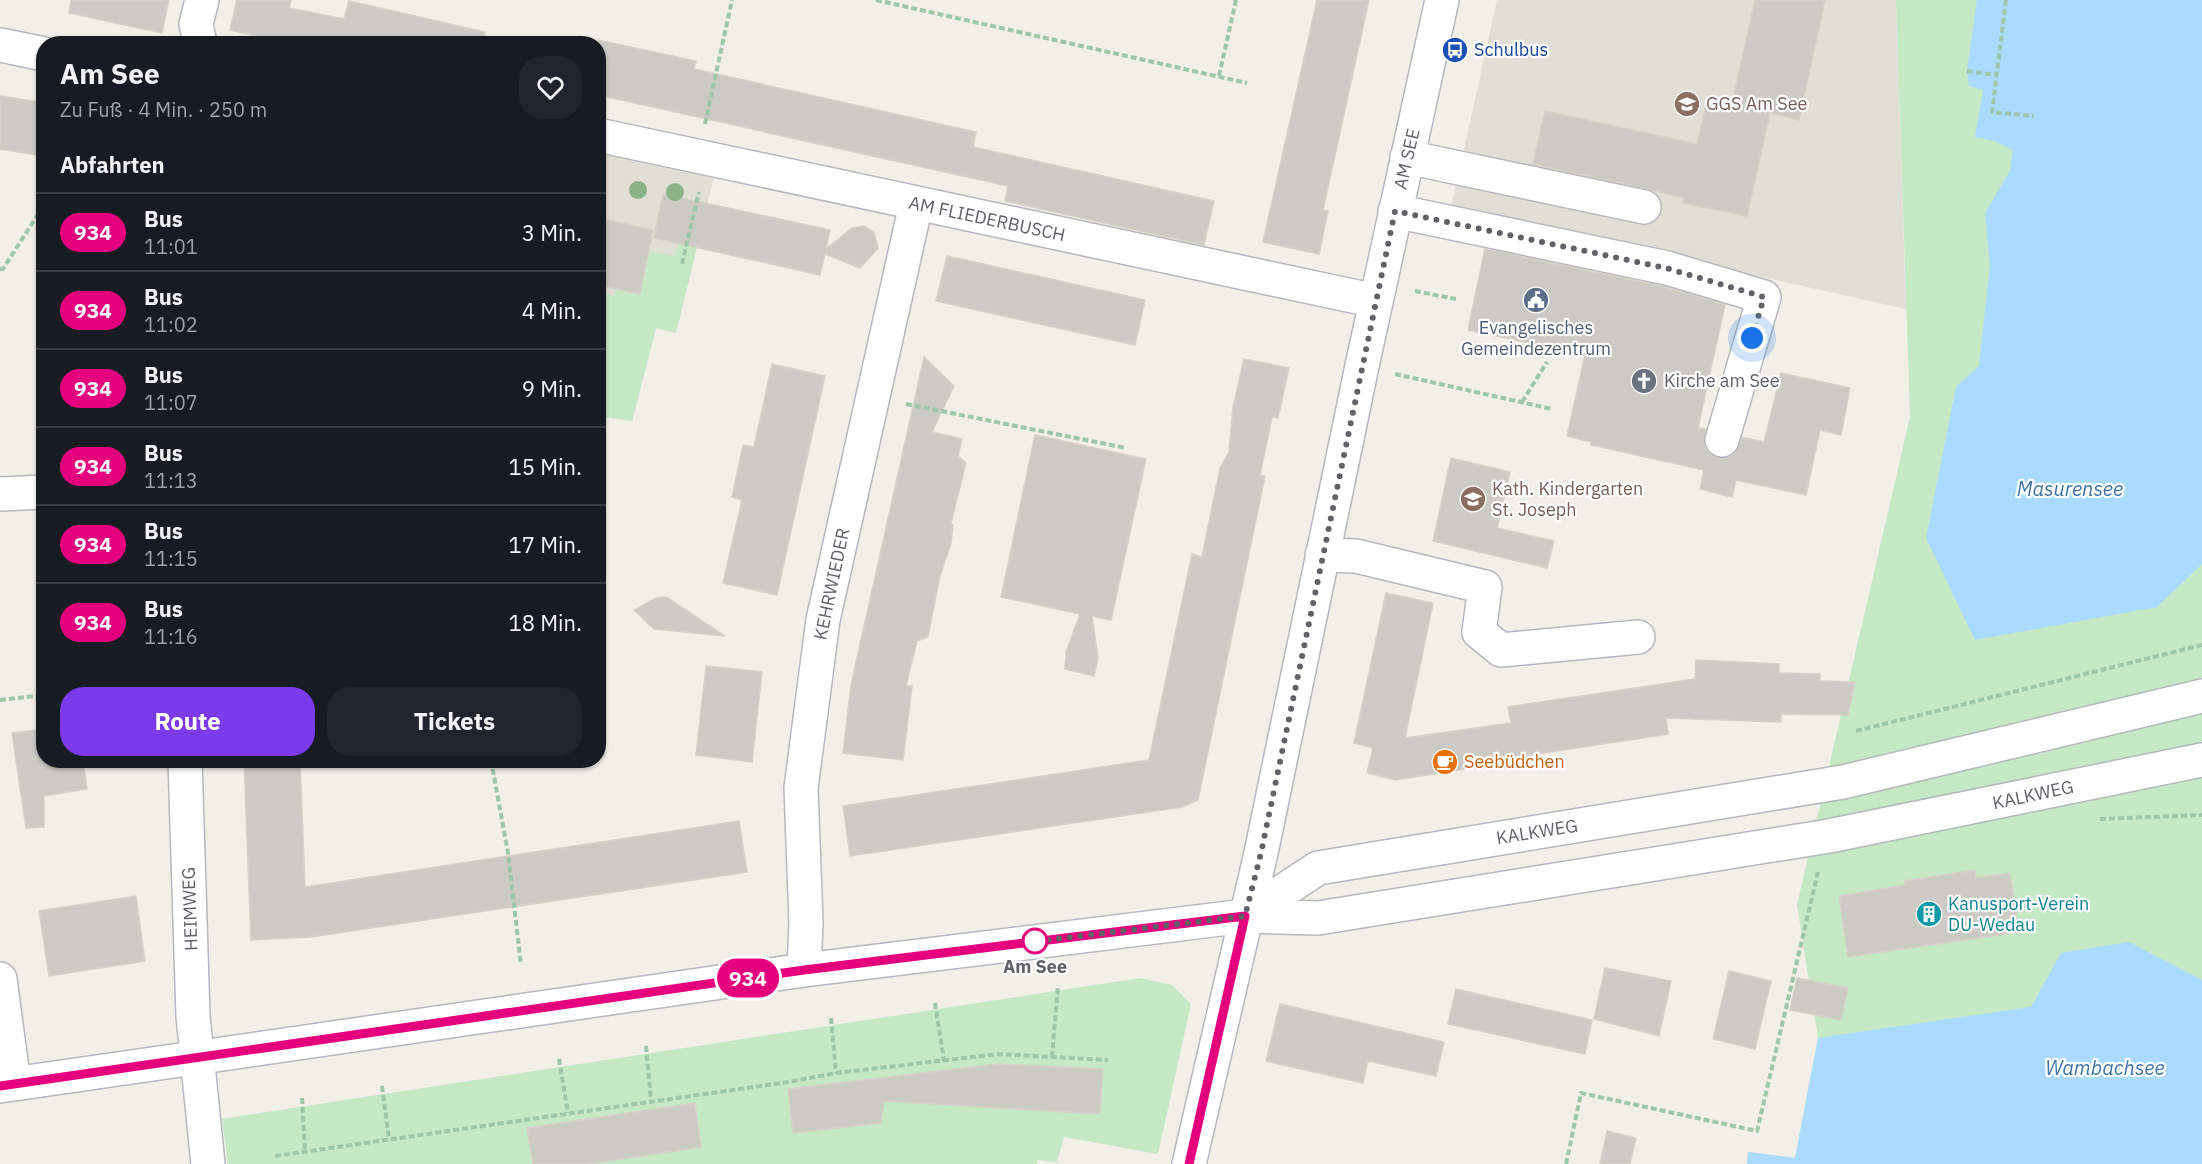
<!DOCTYPE html>
<html lang="de">
<head>
<meta charset="utf-8">
<style>
  :root { --surface:#171b24; --page:#20242c; --text:#f1f3f6; --muted:#9ea1a6; --line:#363941; --accent:#7c3aed }
  body { margin:0; font-family:"IBM Plex Sans",sans-serif; background:var(--page); color:var(--text); height:100vh; display:flex; flex-direction:column; font-size:22px; white-space:nowrap }
  * { box-sizing:border-box; margin:0 }
  p { font-size:20px; color:var(--muted) }
  .icon { flex:none; width:33px; height:33px; fill:none; stroke:currentColor; stroke-width:2; stroke-linecap:round; stroke-linejoin:round }
  .map { position:relative; flex:1; overflow:hidden }
  .drawer { position:absolute; left:36px; top:36px; width:570px; height:732px; display:flex; flex-direction:column; background:var(--surface); border-radius:24px; box-shadow:0 2px 4px #0004 }
  .drawer>* { flex:none }
  .badge { padding:0 12px; border-radius:20px; font-size:21px; line-height:39px }
  .you { position:absolute; width:30px; height:30px; margin:-15px; border:4px solid #fff; border-radius:50%; background:#1a73e8; box-shadow:0 0 0 9px #1a73e833 }
  .map>.badge { position:absolute; translate:-50% -50%; box-shadow:0 0 0 3px #fff }
  h2 { padding:0 24px; font-size:22px; line-height:54px }
  .round { display:grid; place-items:center; flex:none; width:63px; height:63px; border-radius:24px; background:var(--page) }
  .overview { display:flex; align-items:center; justify-content:space-between; height:102px; padding:0 24px }
  h1 { font-size:28px; font-weight:700; line-height:45px }
  .cta { display:flex; gap:12px; margin-top:auto; padding:12px 24px }
  .cta a { flex:1; height:69px; border-radius:24px; background:var(--accent); color:#fff; font-size:24px; font-weight:700; line-height:69px; text-align:center }
  .cta a+a { background:var(--page); color:var(--text) }
  ul { padding:0; list-style:none }
  li { display:flex; align-items:center; gap:18px; height:78px; padding:0 24px; border-top:2px solid var(--line) }
  li div { flex:1 }
  li b { display:block; font-size:22px }
  li em { font-style:normal }
  li .badge { min-width:66px; font-weight:700; text-align:center }
  .map>svg:first-child { display:block }
  .education { fill:#e1ded6 }
  .green { fill:#c5e8c5 }
  .water { fill:#aadaff }
  .building { fill:#cccac5; stroke:#d6d1c6; stroke-width:1.5 }
  .lines { fill:none; stroke-linecap:round; stroke-linejoin:round }
  .minor-casing { stroke:#b5b8bc; stroke-width:36 }
  .path { stroke:#9cc7a9; stroke-width:4; stroke-dasharray:6 3; stroke-linecap:butt }
  .minor { stroke:#fff; stroke-width:33 }
  .tree { fill:#89b387 }
  .line-casing { stroke:#fff; stroke-width:14 }
  .line { stroke:#e6007e; stroke-width:9 }
  .walk { stroke:#5f6368; stroke-width:6; stroke-dasharray:0 10.8 }
  .stop-dot { fill:#fff; stroke:#e6007e; stroke-width:3 }
  .labels { text-anchor:middle; stroke-width:4.5; stroke-linejoin:round; paint-order:stroke }
  .transit-label { font-size:18px; fill:#164399; stroke:#fff; text-anchor:start }
  .education-label { font-size:18px; fill:#785e54; stroke:#fff; text-anchor:start }
  .street-label { font-size:18px; fill:#5f6368; stroke:#fff }
  .service-label { font-size:18px; fill:#4e5e75; stroke:#fff }
  .worship-label { font-size:18px; fill:#5b616d; stroke:#fff; text-anchor:start }
  .food-label { font-size:18px; fill:#c56008; stroke:#fff; text-anchor:start }
  .culture-label { font-size:18px; fill:#0d838f; stroke:#fff; text-anchor:start }
  .stop-label { font-size:18px; font-weight:bold; fill:#5f6368; stroke:#fff }
  .water-label { font-size:20px; font-style:italic; fill:#4174aa; stroke:#fff }
</style>
</head>
<body>
<div class="map">
<svg width="2202" height="1164" viewBox="0 0 2202 1164">
  <rect width="100%" height="100%" fill="#f1efe8"/>
  <path class="education" d="M 1497,0 L 1896,0 L 1906,309 L 1451,208 Z
    M 599,151 L 714,177 L 676,333 L 656,328 L 632,421 L 599,416 Z"/>
  <path class="green" d="M 1896,0 L 2202,0 L 2202,1164 L 1747,1164 L 1748,1152 L 1795,1158 L 1818,1038 L 1797,905 L 1910,417 Z
    M 688,199 L 708,202 L 676,333 L 656,328 L 632,421 L 599,416 L 599,292 L 614,296 L 616,289 L 640,294 L 645,267 L 626,246 L 675,256 Z
    M 1140,978 L 1172,985 L 1191,1004 L 1158,1154 L 1064,1137 L 1057,1162 L 1038,1160 L 1037,1164 L 228,1164 L 222,1119 Z"/>
  <path class="water" d="M 1977,0 L 2202,0 L 2202,564 L 2157,607 L 1975,640 L 1926,538 L 1956,387 L 1979,366 L 1990,266 L 1985,213 L 2010,171 L 2013,150 L 1994,141 L 1975,137 L 1983,90 L 1969,86 L 1967,71 Z
    M 2129,942 L 2202,980 L 2202,1164 L 1747,1164 L 1748,1152 L 1795,1158 L 1818,1038 L 2031,1007 L 2061,953 Z"/>
  <path class="building" d="M 71,0 L 169,0 L 162,33 L 69,13 Z
    M 237,0 L 291,0 L 289,8 L 344,19 L 349,1 L 485,32 L 484,44 L 291,44 L 230,30 Z
    M 1317,0 L 1369,0 L 1323,210 L 1328,211 L 1319,254 L 1263,242 Z
    M 1755,0 L 1825,0 L 1799,120 L 1770,113 L 1747,216 L 1683,203 L 1684,198 L 1648,189 L 1533,164 L 1545,111 L 1697,144 L 1706,106 L 1730,112 Z
    M 598,40 L 696,61 L 694,69 L 976,132 L 973,147 L 1214,201 L 1204,245 L 1005,201 L 1008,186 L 598,95 Z
    M 0,96 L 44,103 L 44,156 L 0,149 Z
    M 663,194 L 830,230 L 826,249 L 852,228 L 864,226 L 874,232 L 878,248 L 860,268 L 825,254 L 820,275 L 654,238 Z
    M 598,218 L 653,230 L 640,294 L 598,285 Z
    M 1485,249 L 1662,286 L 1725,305 L 1698,428 L 1706,429 L 1704,445 L 1708,452 L 1716,458 L 1726,458 L 1734,454 L 1742,437 L 1764,442 L 1781,373 L 1850,388 L 1841,435 L 1820,430 L 1806,495 L 1736,480 L 1732,497 L 1700,489 L 1704,470 L 1591,445 L 1591,442 L 1567,436 L 1585,355 L 1468,330 Z
    M 947,256 L 1145,300 L 1135,345 L 936,301 Z
    M 924,357 L 954,386 L 932,432 L 962,439 L 958,456 L 966,463 L 951,523 L 953,525 L 951,543 L 940,576 L 928,637 L 917,641 L 906,686 L 912,686 L 903,760 L 843,753 L 851,685 Z
    M 1244,359 L 1289,368 L 1278,418 L 1272,417 L 1260,475 L 1265,476 L 1198,800 L 1182,807 L 850,856 L 843,806 L 1149,760 L 1192,554 L 1202,557 L 1220,468 L 1229,452 L 1233,407 Z
    M 772,364 L 825,376 L 777,595 L 723,583 L 742,500 L 732,497 L 743,445 L 754,447 Z
    M 1035,435 L 1146,459 L 1111,620 L 1092,616 L 1098,658 L 1094,676 L 1065,669 L 1066,652 L 1080,614 L 1001,597 Z
    M 1451,458 L 1510,472 L 1497,528 L 1554,541 L 1547,568 L 1433,541 Z
    M 1386,593 L 1433,603 L 1405,738 L 1511,723 L 1508,707 L 1695,679 L 1696,660 L 1779,664 L 1779,673 L 1820,674 L 1820,681 L 1855,682 L 1848,715 L 1781,714 L 1781,722 L 1666,718 L 1668,734 L 1484,762 L 1484,766 L 1395,780 L 1367,773 L 1373,748 L 1354,743 Z
    M 664,597 L 668,598 L 725,636 L 654,629 L 634,610 L 656,598 Z
    M 706,666 L 762,672 L 752,762 L 696,755 Z
    M 44,729 L 44,760 L 83,760 L 87,789 L 44,796 L 44,827 L 26,828 L 12,733 Z
    M 244,760 L 300,760 L 305,887 L 739,821 L 747,872 L 311,937 L 251,940 Z
    M 1975,870 L 1976,878 L 2010,873 L 2019,932 L 1848,957 L 1839,896 L 1905,885 L 1905,881 Z
    M 136,896 L 145,961 L 49,976 L 39,911 Z
    M 1605,968 L 1671,981 L 1659,1036 L 1594,1019 Z
    M 1729,971 L 1771,981 L 1755,1049 L 1713,1039 Z
    M 1797,978 L 1848,988 L 1841,1020 L 1790,1010 Z
    M 1456,989 L 1592,1020 L 1585,1054 L 1448,1024 Z
    M 1280,1004 L 1444,1042 L 1436,1076 L 1368,1061 L 1363,1083 L 1266,1061 Z
    M 998,1064 L 1103,1069 L 1100,1114 L 884,1101 L 881,1123 L 793,1133 L 788,1089 Z
    M 695,1103 L 701,1147 L 589,1164 L 533,1164 L 527,1128 Z
    M 1607,1131 L 1636,1138 L 1630,1164 L 1600,1164 Z"/>
  <g class="lines">
    <g class="minor-casing">
      <path id="minor" d="M 200,44 L 196,24 L 202,0
        M 0,45 L 44,54
        M 598,135 L 1376,301
        M 1407,157 L 1644,207
        M 1395,211 L 1667,268 L 1764,297 L 1722,440
        M 0,494 L 44,492
        M 1322,555 L 1356,556 L 1485,587 L 1479,632 L 1501,650 L 1638,637
        M 185,760 L 193,1016 L 208,1164
        M 1245,916 L 1318,868 L 1843,782 L 2202,696
        M 804,970 L 806,922 L 801,788 L 823,620 L 916,204
        M 0,979 L 14,1084
        M 0,1086 L 804,970 L 1245,916 L 1318,918 L 1829,836 L 2202,760
        M 1189,1164 L 1261,853 L 1362,366 L 1442,0"/>
    </g>
    <path class="path" d="M 876,0 L 1247,83
      M 2006,0 L 1992,112 L 2034,116
      M 1967,71 L 1997,75
      M 1219,76 L 1236,0
      M 705,124 L 732,0
      M 682,264 L 699,192
      M 0,269 L 3,269 L 44,205
      M 1415,291 L 1456,299
      M 1395,374 L 1552,409
      M 1522,402 L 1547,362
      M 906,404 L 1126,448
      M 0,700 L 44,695
      M 1856,731 L 2202,645
      M 491,760 L 508,853 L 521,965
      M 2100,819 L 2202,815
      M 935,1003 L 944,1061
      M 831,1018 L 836,1073
      M 646,1046 L 651,1100
      M 1052,1057 L 1058,985
      M 559,1059 L 568,1113
      M 382,1086 L 389,1139
      M 302,1098 L 305,1151
      M 275,1156 L 788,1082 L 836,1073 L 998,1054 L 1108,1060
      M 1566,1164 L 1581,1093 L 1757,1131 L 1818,872"/>
    <use href="#minor" class="minor"/>
  </g>
  <g class="tree">
    <circle cx="638" cy="190" r="9"/>
    <circle cx="675" cy="192" r="9"/>
  </g>
  <g class="lines">
    <g class="line-casing">
      <path id="line" d="M 0,1086 L 804,970 L 1245,916 L 1189,1164"/>
    </g>
    <use href="#line" class="line"/>
    <path class="walk" d="M 1035,941 L 1031,942 L 1245,916 L 1261,853 L 1395,211 L 1666,268 L 1764,297 L 1752,338"/>
  </g>
  <defs>
    <g id="bus-disc" transform="scale(1.35)"><circle r="9.5" fill="#1a4fb4" stroke="#fff"/><path d="M-5-6H5V4H4V6H2V4H-2V6H-4V4H-5ZM-3.5-4V0h7V-4ZM-3.5 1.2v1.5H-2V1.2ZM2 1.2v1.5H3.5V1.2Z" fill="#fff"/></g>
    <g id="school-disc" transform="scale(1.35)"><circle r="9.5" fill="#8d6e63" stroke="#fff"/><path d="M0-5L7-2L0 1L-7-2ZM-4 1L0 2.5L4 1V4Q0 6-4 4Z" fill="#fff"/></g>
    <g id="civic-disc" transform="scale(1.35)"><circle r="9.5" fill="#5c6f8a" stroke="#fff"/><path d="M-.6-6.5H3V-4.5H.6V-3L4-1V1h2V6H-6V1h2V-1L-.6-3ZM-1.2 2.5V6h2.4V2.5Z" fill="#fff"/></g>
    <g id="church-disc" transform="scale(1.35)"><circle r="9.5" fill="#6b7280" stroke="#fff"/><path d="M-1.2-6h2.4v3.5h3.3v2.4h-3.3V6h-2.4V-.1h-3.3v-2.4h3.3Z" fill="#fff"/></g>
    <g id="cafe-disc" transform="scale(1.35)"><circle r="9.5" fill="#e8710a" stroke="#fff"/><path d="M-5.5-4.5H6V0H3Q3 3.5 0 3.5H-2.5Q-5.5 3.5-5.5 0ZM3-3.2v2h1.7v-2ZM-6 4.5H4V6H-6Z" fill="#fff"/></g>
    <g id="building-disc" transform="scale(1.35)"><circle r="9.5" fill="#0f9aa8" stroke="#fff"/><path d="M-4-6H4V6H1V3H-1V6H-4ZM-2.5-4.3h1.7v1.8h-1.7ZM.8-4.3h1.7v1.8H.8ZM-2.5-1h1.7V.8h-1.7ZM.8-1h1.7V.8H.8Z" fill="#fff"/></g>
  </defs>
  <g fill-rule="evenodd">
    <use href="#bus-disc" x="1455" y="50"/>
    <use href="#school-disc" x="1687" y="104"/>
    <use href="#civic-disc" x="1536" y="300"/>
    <use href="#church-disc" x="1644" y="381"/>
    <use href="#school-disc" x="1473" y="499"/>
    <use href="#cafe-disc" x="1445" y="762"/>
    <use href="#building-disc" x="1929" y="914"/>
  </g>
  <circle class="stop-dot" cx="1035" cy="941" r="12"/>
  <g class="labels">
    <g class="transit-label">
      <text x="1474" y="56">Schulbus</text>
    </g>
    <g class="education-label">
      <text x="1706" y="110">GGS Am See</text>
      <text x="1492" y="495">Kath. Kindergarten<tspan x="1492" dy="21">St. Joseph</tspan></text>
    </g>
    <g class="street-label">
      <text transform="translate(1407 159) rotate(-77)" y="6">AM SEE</text>
      <text transform="translate(987 219) rotate(12)" y="6">AM FLIEDERBUSCH</text>
      <text transform="translate(832 584) rotate(-78)" y="6">KEHRWIEDER</text>
      <text transform="translate(2033 795) rotate(-12)" y="6">KALKWEG</text>
      <text transform="translate(1537 832) rotate(-9)" y="6">KALKWEG</text>
      <text transform="translate(190 909) rotate(-92)" y="6">HEIMWEG</text>
    </g>
    <g class="service-label">
      <text x="1536" y="334">Evangelisches<tspan x="1536" dy="21">Gemeindezentrum</tspan></text>
    </g>
    <g class="worship-label">
      <text x="1664" y="387">Kirche am See</text>
    </g>
    <g class="food-label">
      <text x="1464" y="768">Seebüdchen</text>
    </g>
    <g class="culture-label">
      <text x="1948" y="910">Kanusport-Verein<tspan x="1948" dy="21">DU-Wedau</tspan></text>
    </g>
    <g class="stop-label">
      <text x="1035" y="973">Am See</text>
    </g>
    <g class="water-label">
      <text x="2070" y="496">Masurensee</text>
      <text x="2105" y="1075">Wambachsee</text>
    </g>
  </g>
</svg>
<div class="you" style="left:1752px;top:338px"></div>
<b class="badge" style="left:748px;top:978px;background:#e6007e;color:#fff">934</b>
<section class="drawer">
<div class="overview"><div><h1>Am See</h1><p>Zu Fuß · 4 Min. · 250 m</p></div><a class="round"><svg class="icon" aria-label="heart" viewBox="0 0 24 24"><path d="M12 20l-8-8c-3-5 5-10 8-4 3-6 11-1 8 4z"/></svg></a></div>
<h2>Abfahrten</h2>
<ul>
<li><span class="badge" style="background:#e6007e;color:#fff">934</span><div><b>Bus</b><p>11:01</p></div><em>3 Min.</em></li>
<li><span class="badge" style="background:#e6007e;color:#fff">934</span><div><b>Bus</b><p>11:02</p></div><em>4 Min.</em></li>
<li><span class="badge" style="background:#e6007e;color:#fff">934</span><div><b>Bus</b><p>11:07</p></div><em>9 Min.</em></li>
<li><span class="badge" style="background:#e6007e;color:#fff">934</span><div><b>Bus</b><p>11:13</p></div><em>15 Min.</em></li>
<li><span class="badge" style="background:#e6007e;color:#fff">934</span><div><b>Bus</b><p>11:15</p></div><em>17 Min.</em></li>
<li><span class="badge" style="background:#e6007e;color:#fff">934</span><div><b>Bus</b><p>11:16</p></div><em>18 Min.</em></li>
</ul>
<div class="cta"><a>Route</a><a>Tickets</a></div>
</section>
</div>
</body>
</html>
